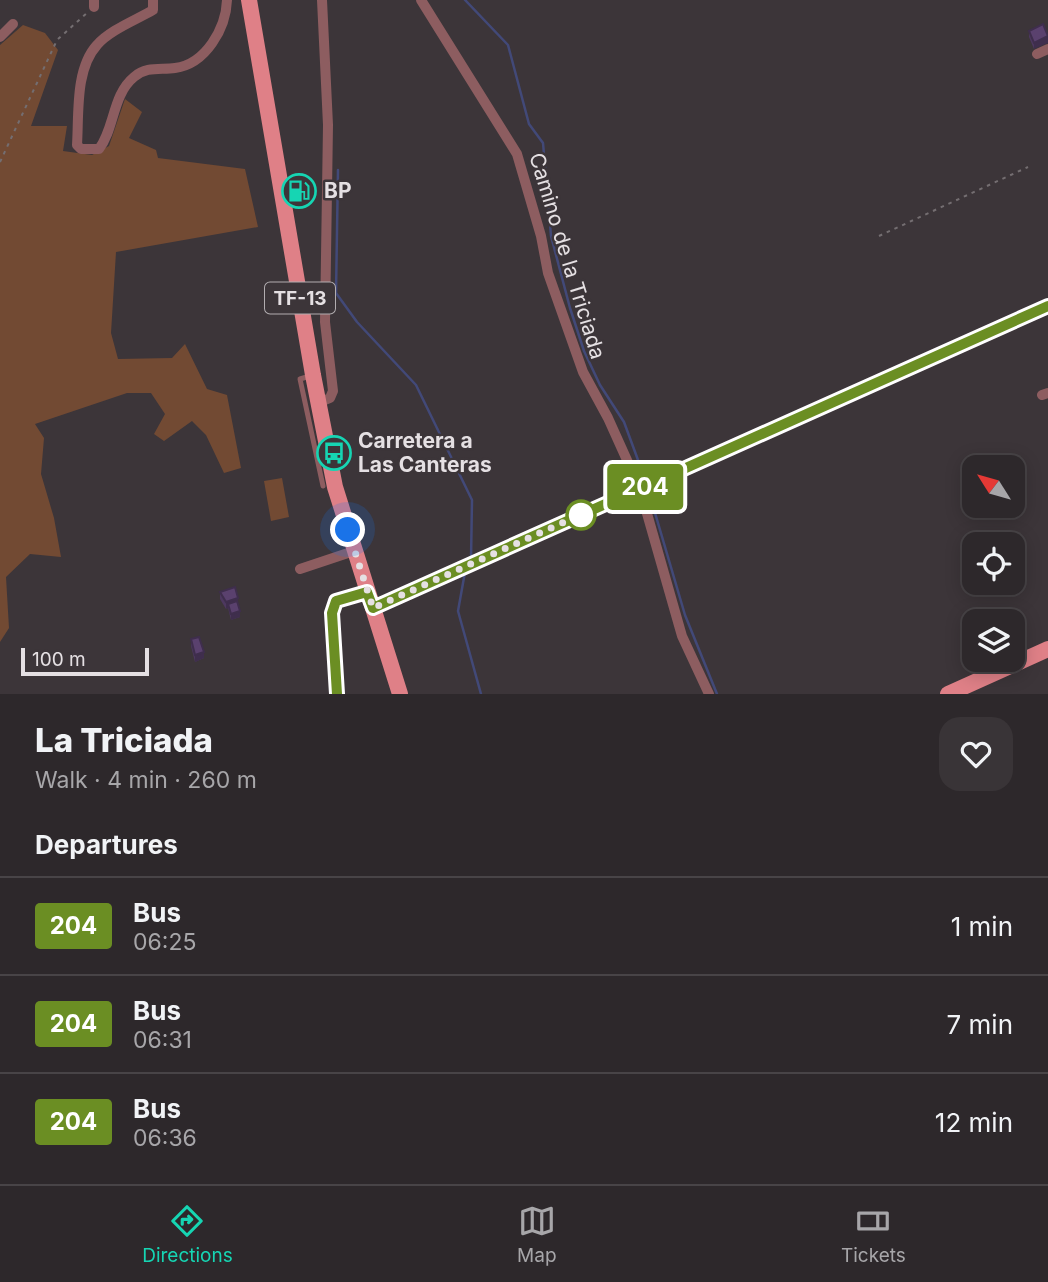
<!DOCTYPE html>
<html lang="en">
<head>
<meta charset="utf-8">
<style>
  :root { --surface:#2d282b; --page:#393437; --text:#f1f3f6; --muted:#a7a6a9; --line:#484447; --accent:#16d5b3 }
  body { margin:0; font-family:Inter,sans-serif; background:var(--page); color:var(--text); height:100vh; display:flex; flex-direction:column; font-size:26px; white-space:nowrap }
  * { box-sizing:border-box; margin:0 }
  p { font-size:23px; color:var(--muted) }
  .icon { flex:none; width:38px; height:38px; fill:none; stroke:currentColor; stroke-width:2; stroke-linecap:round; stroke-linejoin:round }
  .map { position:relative; height:694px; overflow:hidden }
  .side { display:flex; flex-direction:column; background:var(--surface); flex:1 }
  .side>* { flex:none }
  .badge { padding:0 14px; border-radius:5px; font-size:24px; line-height:46px }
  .needle { width:46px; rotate:307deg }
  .tools { position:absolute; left:962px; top:455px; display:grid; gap:14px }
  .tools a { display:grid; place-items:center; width:63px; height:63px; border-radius:14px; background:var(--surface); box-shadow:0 4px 18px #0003,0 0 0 2px var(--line); font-size:35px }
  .scale { position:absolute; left:21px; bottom:18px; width:128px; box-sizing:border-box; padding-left:7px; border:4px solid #e5e0e3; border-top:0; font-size:19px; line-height:24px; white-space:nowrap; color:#e5e0e3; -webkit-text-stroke:5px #3c3539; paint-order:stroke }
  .you { position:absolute; width:35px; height:35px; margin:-18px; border:5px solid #fff; border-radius:50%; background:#1a73e8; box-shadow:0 0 0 10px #1a73e833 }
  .map>.badge { position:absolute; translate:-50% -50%; box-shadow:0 0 0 4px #fff }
  h2 { padding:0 35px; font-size:26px; line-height:63px }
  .round { display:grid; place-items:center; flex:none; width:74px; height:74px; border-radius:21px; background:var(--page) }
  .head { display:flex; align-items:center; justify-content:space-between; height:119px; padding:0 35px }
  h1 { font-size:33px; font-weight:800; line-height:52px }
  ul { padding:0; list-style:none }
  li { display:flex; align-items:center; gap:21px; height:98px; padding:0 35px; border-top:2px solid var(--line) }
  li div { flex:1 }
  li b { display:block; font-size:26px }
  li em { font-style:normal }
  li .badge { min-width:77px; font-weight:700; text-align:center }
  .tab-bar { display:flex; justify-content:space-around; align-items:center; height:98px; border-top:2px solid var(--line); background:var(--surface); font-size:19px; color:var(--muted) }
  .tab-bar a { display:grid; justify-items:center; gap:4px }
  .tab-bar .selected { color:var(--accent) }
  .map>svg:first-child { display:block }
  .green { fill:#724a33 }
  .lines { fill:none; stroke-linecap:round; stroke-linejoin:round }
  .stream { stroke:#424978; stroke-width:2.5 }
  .path { stroke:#746e71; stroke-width:2; stroke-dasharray:3.5 5; stroke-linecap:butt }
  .lane { stroke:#8d5d60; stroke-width:5 }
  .street { stroke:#8d5d60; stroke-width:10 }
  .primary { stroke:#df8087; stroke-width:16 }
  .wall { fill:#4d385f }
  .shaded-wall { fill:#3f2e4d }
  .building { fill:#5a416e; stroke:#3f2e4d; stroke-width:2 }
  .line-casing { stroke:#fff; stroke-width:16 }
  .line { stroke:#6b8e23; stroke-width:10 }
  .walk { stroke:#e5e0e3; stroke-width:7; stroke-dasharray:0 12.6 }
  .stop-dot { fill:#fff; stroke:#6b8e23; stroke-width:3.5 }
  .labels { text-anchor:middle; stroke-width:5; stroke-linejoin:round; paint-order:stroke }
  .shield { fill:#3c3539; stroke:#b2adb0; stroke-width:2 }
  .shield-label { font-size:19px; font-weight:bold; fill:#e5e0e3 }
  .poi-label { font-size:21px; font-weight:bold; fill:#e5e0e3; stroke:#3c3539; text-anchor:start }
  .street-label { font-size:21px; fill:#e5e0e3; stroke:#3c3539 }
</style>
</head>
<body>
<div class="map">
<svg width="1048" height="694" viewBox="0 0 1048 694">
  <rect width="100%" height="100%" fill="#3c3539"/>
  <path class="green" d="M 23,25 L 45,33 L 58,50 L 31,126 L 67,126 L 63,151 L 92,155 L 109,146 L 125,99 L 142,112 L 129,138 L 156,150 L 158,158 L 245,169 L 258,227 L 116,252 L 111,333 L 118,359 L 172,358 L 185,344 L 207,389 L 227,395 L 241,468 L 224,473 L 206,435 L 192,421 L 164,441 L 154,434 L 165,414 L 151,393 L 127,393 L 35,424 L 44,438 L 41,474 L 54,518 L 61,557 L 30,554 L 6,577 L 9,628 L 0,642 L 0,45 Z
    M 282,478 L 289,517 L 271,521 L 264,481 Z"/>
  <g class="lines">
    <path class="stream" d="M 465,0 L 508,45 L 529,124 L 543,143 L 551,236 L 570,308 L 584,351 L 600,385 L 624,422 L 645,479
      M 338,170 L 336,293 L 357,322 L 416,385 L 472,500 L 471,560
      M 648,489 L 685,615 L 717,694
      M 465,572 L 458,611 L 481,694"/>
    <path class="path" d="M 0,162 L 57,40 L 88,12
      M 879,236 L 1028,167"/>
    <path class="lane" d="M 310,376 L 300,379 L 323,486"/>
    <path class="street" d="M 153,0 L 153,10 C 136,20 110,30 97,45 C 75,69 79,114 77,145 L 81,149 L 99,149 C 115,128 112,95 134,77 C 147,66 160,70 175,68 C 206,64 226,28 227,0
      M 421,0 L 517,154 L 541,236 L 548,273 L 583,372 L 608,418 L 640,489 L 682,636 L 709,694
      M 94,7 L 94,0
      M 0,37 L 13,24
      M 1037,54 L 1048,49
      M 1042,395 L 1048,393
      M 318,403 L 330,398 L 333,391 L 325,322 L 328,125 L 322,0
      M 300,569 L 354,551
      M 372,608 L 1048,306
      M 337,694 L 333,606 L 341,598 L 367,592"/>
    <path class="primary" d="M 249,0 L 313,375 L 335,487 L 400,694
      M 948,694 L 1048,649"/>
  </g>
  <path class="wall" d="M 1043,24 L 1034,49 L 1029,37 L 1029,31 Z
    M 220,592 L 238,605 L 240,617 L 231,620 L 228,608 L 226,609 L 220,599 Z
    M 191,639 L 204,658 L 195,662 L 191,646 Z"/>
  <path class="shaded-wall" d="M 1048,36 L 1048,43 L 1034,49 L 1034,43 Z
    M 238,598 L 238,605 L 228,604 L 228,608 L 226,609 L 226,602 Z
    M 240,611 L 240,617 L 231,620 L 231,614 Z
    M 204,652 L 204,658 L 195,662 L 195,655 Z"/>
  <path class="building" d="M 1043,24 L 1048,36 L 1034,43 L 1029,31 Z
    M 235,587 L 238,598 L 226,602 L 220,592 Z
    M 237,601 L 240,611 L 231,614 L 228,604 Z
    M 199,637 L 204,652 L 195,655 L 191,639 Z"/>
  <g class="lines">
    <g class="line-casing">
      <path id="line" d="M 337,694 L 332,613 L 336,601 L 367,592 L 373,608 L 1048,306"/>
    </g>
    <use href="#line" class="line"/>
    <path class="walk" d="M 348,530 L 373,608 L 591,510 L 581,515"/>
  </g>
  <defs>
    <g id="fuel-ring" transform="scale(1.75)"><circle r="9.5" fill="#3c3539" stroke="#16d5b3" stroke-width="1.5"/><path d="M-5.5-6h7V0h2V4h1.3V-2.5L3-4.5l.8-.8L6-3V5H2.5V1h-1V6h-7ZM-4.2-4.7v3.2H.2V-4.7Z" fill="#16d5b3"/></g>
    <g id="bus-ring" transform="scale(1.75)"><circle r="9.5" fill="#3c3539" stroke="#16d5b3" stroke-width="1.5"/><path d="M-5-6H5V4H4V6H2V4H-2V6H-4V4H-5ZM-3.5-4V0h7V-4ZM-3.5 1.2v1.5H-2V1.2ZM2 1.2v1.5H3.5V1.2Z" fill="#16d5b3"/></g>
  </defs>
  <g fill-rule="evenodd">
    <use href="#fuel-ring" x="299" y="191"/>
    <use href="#bus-ring" x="334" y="453"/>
  </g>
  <circle class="stop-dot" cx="581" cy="515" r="14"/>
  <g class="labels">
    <rect class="shield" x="265" y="282.5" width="70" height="31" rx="5"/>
    <g class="shield-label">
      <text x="300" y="305">TF-13</text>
    </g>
    <g class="poi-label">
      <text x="324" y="198">BP</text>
      <text x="358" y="448">Carretera a<tspan x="358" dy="24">Las Canteras</tspan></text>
    </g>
    <g class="street-label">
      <text transform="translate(567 256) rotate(73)" y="7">Camino de la Triciada</text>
    </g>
  </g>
</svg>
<div class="tools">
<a><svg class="needle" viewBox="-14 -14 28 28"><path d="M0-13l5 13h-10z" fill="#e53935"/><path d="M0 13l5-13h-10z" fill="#a7a6a9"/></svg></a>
<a><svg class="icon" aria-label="locate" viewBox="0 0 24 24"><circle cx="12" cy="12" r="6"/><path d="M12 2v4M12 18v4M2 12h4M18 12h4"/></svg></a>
<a><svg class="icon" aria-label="layers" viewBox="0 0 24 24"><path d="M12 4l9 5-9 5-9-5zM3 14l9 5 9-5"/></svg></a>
</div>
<div class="scale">100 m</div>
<div class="you" style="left:348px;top:530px"></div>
<b class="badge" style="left:645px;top:487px;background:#6b8e23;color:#fff">204</b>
</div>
<section class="side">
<div class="head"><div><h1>La Triciada</h1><p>Walk · 4 min · 260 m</p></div><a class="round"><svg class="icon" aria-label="heart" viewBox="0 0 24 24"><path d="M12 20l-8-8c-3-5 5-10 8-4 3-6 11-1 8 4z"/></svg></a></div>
<h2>Departures</h2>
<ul>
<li><span class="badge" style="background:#6b8e23;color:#fff">204</span><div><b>Bus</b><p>06:25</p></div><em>1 min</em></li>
<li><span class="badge" style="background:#6b8e23;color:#fff">204</span><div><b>Bus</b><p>06:31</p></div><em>7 min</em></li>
<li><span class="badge" style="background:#6b8e23;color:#fff">204</span><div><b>Bus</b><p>06:36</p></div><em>12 min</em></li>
</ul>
</section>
<nav class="tab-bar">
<a class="selected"><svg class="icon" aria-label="directions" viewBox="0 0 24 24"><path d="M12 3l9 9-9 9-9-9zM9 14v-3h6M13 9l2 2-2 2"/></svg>Directions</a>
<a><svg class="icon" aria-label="map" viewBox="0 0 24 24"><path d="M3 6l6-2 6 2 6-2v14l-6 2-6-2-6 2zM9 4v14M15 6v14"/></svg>Map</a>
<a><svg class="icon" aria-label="tickets" viewBox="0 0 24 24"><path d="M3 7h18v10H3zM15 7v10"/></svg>Tickets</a>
</nav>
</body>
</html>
